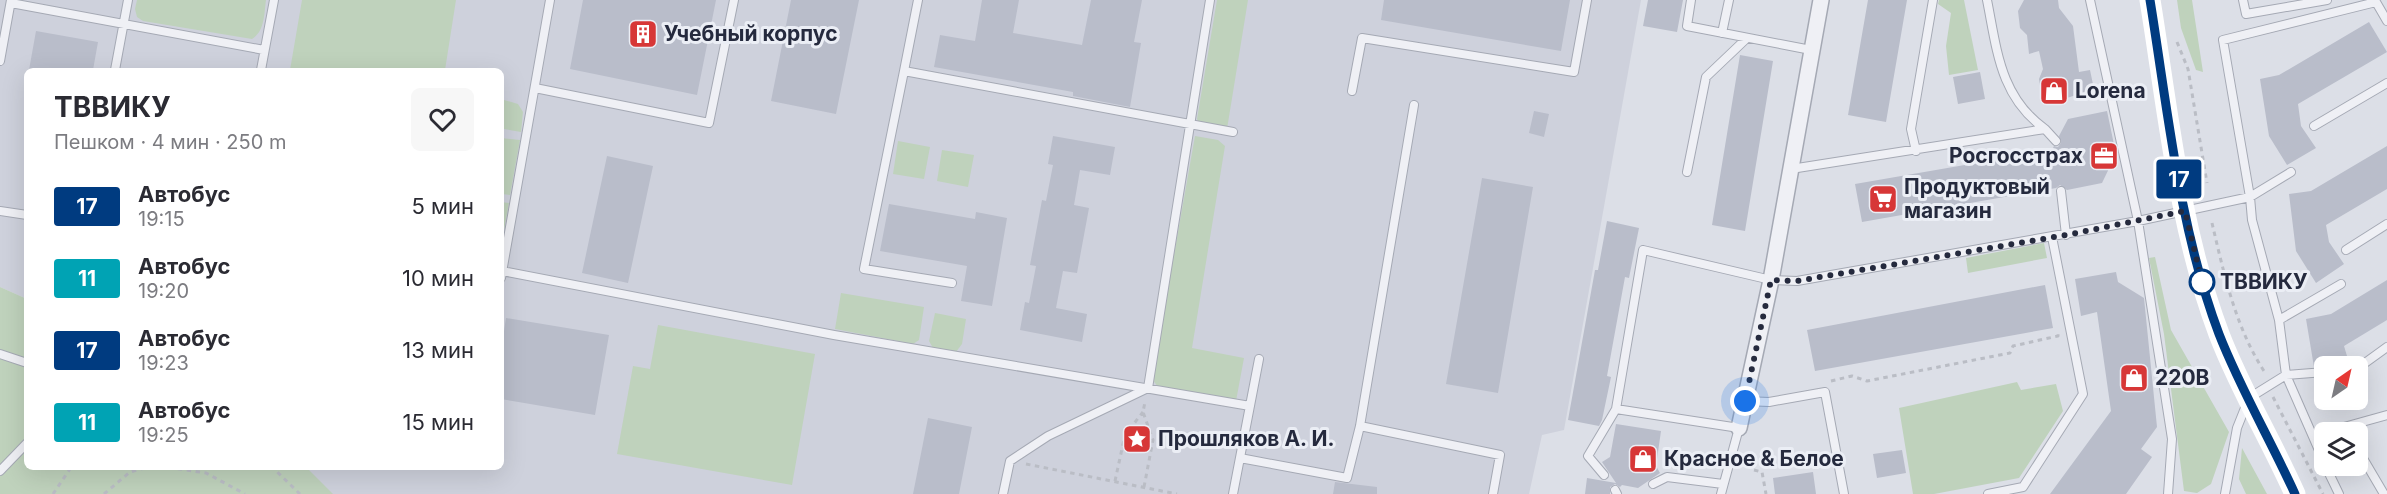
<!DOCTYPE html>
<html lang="ru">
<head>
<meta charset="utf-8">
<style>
  :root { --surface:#fff; --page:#f7f7f7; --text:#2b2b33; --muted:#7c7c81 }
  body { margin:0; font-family:Inter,sans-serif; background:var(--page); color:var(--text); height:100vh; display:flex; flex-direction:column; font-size:22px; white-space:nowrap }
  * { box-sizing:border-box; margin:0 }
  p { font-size:20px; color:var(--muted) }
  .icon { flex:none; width:33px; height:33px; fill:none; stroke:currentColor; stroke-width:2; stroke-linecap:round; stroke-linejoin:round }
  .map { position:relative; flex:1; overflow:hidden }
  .panel { position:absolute; left:24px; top:68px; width:480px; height:402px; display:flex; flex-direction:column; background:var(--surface); border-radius:9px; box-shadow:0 6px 24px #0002 }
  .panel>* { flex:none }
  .badge { padding:0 12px; border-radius:4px; font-size:21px; line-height:39px }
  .needle { width:39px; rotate:34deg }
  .tools { position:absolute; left:2314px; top:356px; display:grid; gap:12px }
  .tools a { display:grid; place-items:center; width:54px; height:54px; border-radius:9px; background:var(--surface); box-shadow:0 6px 24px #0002; font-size:30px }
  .you { position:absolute; width:30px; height:30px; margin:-15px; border:4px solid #fff; border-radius:50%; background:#1a73e8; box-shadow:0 0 0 9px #1a73e833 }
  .map>.badge { position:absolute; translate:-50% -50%; box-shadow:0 0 0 3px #fff }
  .round { display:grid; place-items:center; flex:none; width:63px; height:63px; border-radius:9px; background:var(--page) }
  .overview { display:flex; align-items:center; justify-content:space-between; height:102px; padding:0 30px }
  h1 { font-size:28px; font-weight:700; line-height:45px }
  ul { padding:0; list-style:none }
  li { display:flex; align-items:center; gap:18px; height:72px; padding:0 30px }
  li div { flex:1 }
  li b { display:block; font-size:22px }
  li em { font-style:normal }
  li .badge { min-width:66px; font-weight:700; text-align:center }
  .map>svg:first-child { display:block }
  .built { fill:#ced1dc }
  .green { fill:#bfd2bc }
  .building { fill:#b9bdca }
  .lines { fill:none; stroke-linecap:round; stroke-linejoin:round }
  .lane-casing { stroke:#a5a9b4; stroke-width:10 }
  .street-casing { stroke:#a5a9b4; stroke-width:18 }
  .path { stroke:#babdc5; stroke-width:3; stroke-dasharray:4.5 4.5; stroke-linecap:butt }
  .lane { stroke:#eff0f5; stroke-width:8 }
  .street { stroke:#eff0f5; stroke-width:15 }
  .secondary { stroke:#fff; stroke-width:21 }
  .line-casing { stroke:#fff; stroke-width:14 }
  .line { stroke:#003b80; stroke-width:9 }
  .walk { stroke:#252a3e; stroke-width:6; stroke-dasharray:0 10.8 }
  .stop-dot { fill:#fff; stroke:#003b80; stroke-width:3 }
  .labels { text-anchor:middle; stroke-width:6; stroke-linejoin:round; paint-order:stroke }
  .poi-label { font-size:21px; font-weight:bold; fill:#252a3e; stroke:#ebeef5; text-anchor:start }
  .stop-label { font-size:21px; font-weight:bold; fill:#252a3e; stroke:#ebeef5; text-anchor:start }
</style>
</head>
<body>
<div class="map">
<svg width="2387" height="494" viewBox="0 0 2387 494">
  <rect width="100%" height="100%" fill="#dcdfe7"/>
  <path class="built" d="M 0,0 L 1641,0 L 1564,430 L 1542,435 L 1529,494 L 331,494 L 304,467 L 501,466 L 501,70 L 27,70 L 27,299 L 0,287 Z"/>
  <path class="green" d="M 137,0 L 266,0 C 264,14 265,31 252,39 L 143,21 L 137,17 L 135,9 Z
    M 302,0 L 456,0 L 445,70 L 290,70 Z
    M 1217,0 L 1248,0 L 1227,129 L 1200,125 L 1197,119 Z
    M 1939,0 L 1964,0 L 1978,70 L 1949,75 L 1946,46 L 1951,13 L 1938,4 Z
    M 2177,0 L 2192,0 L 2203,72 L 2196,70 L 2181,28 Z
    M 501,99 L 518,104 L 523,112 L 521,132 L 504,129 L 501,122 Z
    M 1195,136 L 1218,140 L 1225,146 L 1192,348 L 1244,358 L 1236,401 L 1158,387 L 1152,379 Z
    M 501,138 L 520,140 L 510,195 L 502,194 Z
    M 898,141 L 930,147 L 924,179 L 893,174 Z
    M 942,150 L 974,155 L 968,187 L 937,181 Z
    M 501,202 L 509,203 L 501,246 Z
    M 2044,243 L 2047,258 L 1968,273 L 1966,258 Z
    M 2155,257 L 2171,330 L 2229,432 L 2211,484 L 2197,493 L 2184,491 L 2164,334 L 2149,258 Z
    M 0,287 L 27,299 L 27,466 L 306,467 L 333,494 L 0,494 Z
    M 841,293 L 924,307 L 919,340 L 913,344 L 835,329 Z
    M 935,313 L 966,319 L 962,344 L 956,352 L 933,348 L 929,341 Z
    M 658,325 L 815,354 L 792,485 L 617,454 L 633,366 L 650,369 Z
    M 2017,382 L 2021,390 L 2056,384 L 2063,411 L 2019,478 L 1934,494 L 1913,494 L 1899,408 Z
    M 2242,448 L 2267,494 L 2246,494 L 2239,479 Z"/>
  <path class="building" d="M 583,0 L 716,0 L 697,95 L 570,69 Z
    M 791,0 L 859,0 L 836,114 L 771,101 Z
    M 982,0 L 1019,0 L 1013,33 L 1082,45 L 1091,0 L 1142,0 L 1134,42 L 1141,43 L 1130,107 L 1073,96 L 1073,92 L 934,67 L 940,35 L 975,41 Z
    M 1384,0 L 1570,0 L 1561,51 L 1381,20 Z
    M 1648,0 L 1683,0 L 1677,32 L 1643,26 Z
    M 1868,0 L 1907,0 L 1886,122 L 1848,115 Z
    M 2024,0 L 2058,0 L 2059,8 L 2073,26 L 2079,72 L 2090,70 L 2094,89 L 2052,103 L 2041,92 L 2039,79 L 2043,69 L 2039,51 L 2029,54 L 2027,35 L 2020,28 L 2018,11 Z
    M 2369,22 L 2387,52 L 2298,104 L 2301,126 L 2316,148 L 2287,165 L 2269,136 L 2260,79 L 2279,75 Z
    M 36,31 L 98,42 L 93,70 L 29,70 Z
    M 1740,55 L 1773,61 L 1745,231 L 1712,225 Z
    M 1980,72 L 1985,99 L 1958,104 L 1953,77 Z
    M 1534,111 L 1549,114 L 1544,137 L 1529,133 Z
    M 2107,111 L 2116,154 L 2102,183 L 2067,190 L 2060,185 L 2056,188 L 1862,222 L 1855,184 L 2052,150 L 2054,146 L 2058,147 L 2061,143 L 2059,136 L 2068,119 Z
    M 1053,136 L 1115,147 L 1110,175 L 1080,170 L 1074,205 L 1089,208 L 1077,273 L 1063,271 L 1056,308 L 1087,314 L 1082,342 L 1020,330 L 1025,302 L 1029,303 L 1036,266 L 1030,265 L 1042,200 L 1046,201 L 1053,165 L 1048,164 Z
    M 2387,146 L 2387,189 L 2326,225 L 2329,242 L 2344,264 L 2316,283 L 2296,251 L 2289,194 L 2311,191 Z
    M 607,156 L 653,166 L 628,283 L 582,273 Z
    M 1482,178 L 1533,187 L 1498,393 L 1446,384 Z
    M 889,204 L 975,219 L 976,212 L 1007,218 L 992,306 L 961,301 L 967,266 L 880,251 Z
    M 1607,221 L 1639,228 L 1629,278 L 1625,277 L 1607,376 L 1611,377 L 1602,420 L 1599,426 L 1568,420 L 1595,270 L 1598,270 Z
    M 2116,272 L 2118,282 L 2144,298 L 2157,427 L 2141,449 L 2152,457 L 2126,494 L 2050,494 L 2111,411 L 2097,312 L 2081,316 L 2075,279 Z
    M 2387,280 L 2387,320 L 2344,346 L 2347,356 L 2314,367 L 2306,319 L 2331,314 Z
    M 2045,285 L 2053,328 L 1815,371 L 1807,330 Z
    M 506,318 L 609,335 L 595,415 L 501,399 L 501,351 Z
    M 928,418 L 972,427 L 959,494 L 913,494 Z
    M 1616,424 L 1661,431 L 1656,466 L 1660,473 L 1638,488 L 1622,485 L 1620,487 L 1615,484 L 1610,487 L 1610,494 L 1585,494 L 1587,478 L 1616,483 L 1602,462 L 1610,457 Z
    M 1902,450 L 1906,473 L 1877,478 L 1873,454 Z
    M 1813,472 L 1816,494 L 1775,494 L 1773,478 Z
    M 1335,482 L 1377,487 L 1377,494 L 1333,494 Z"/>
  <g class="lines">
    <g class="lane-casing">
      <path id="lane" d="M 918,0 L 904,71 L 1233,132
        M 1691,0 L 1687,26 L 1811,50
        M 1987,0 C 1997,50 2000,97 2045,129
        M 2090,0 L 2138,221 L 2172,439 L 2168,494
        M 2243,0 L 2246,14 L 2327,0
        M 11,3 L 264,50
        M 1722,33 L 1729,0
        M 0,61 L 11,0
        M 115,70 L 128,0
        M 261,70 L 274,0
        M 904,71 L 864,269 L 952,283
        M 535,88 L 709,123 L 734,0
        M 1352,91 L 1362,38 L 1574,72 L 1587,0
        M 2314,126 L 2387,83
        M 1916,151 L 1911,129 L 1933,0
        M 1791,169 L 2045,129 L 2056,141
        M 1687,172 L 1706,77 L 1747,38
        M 2291,172 L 2250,197 L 2223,40 L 2376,2 L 2387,21
        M 2061,191 L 2066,235
        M 0,211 L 27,215
        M 2346,250 L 2387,224
        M 502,271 L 834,335 L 1250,406
        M 501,278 L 550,0
        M 0,354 L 27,363
        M 2358,368 L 2387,347
        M 1745,401 L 1769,402 L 1825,392 L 1844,494
        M 1360,426 L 1500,455 L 1493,494
        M 2326,432 L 2387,415
        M 1240,458 L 1347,478 L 1360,426 L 1414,105
        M 2364,460 L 2384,494
        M 2325,464 L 2286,375 L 2279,320 L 2341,284
        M 2325,465 L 2339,494
        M 0,471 L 27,443
        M 1604,475 L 1588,456 L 1616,409
        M 1653,484 L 1667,477 L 1723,484
        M 1615,490 L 1617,494
        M 1003,494 L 1010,461 L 1048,436 L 1148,388 L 1210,0
        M 1233,494 L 1259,359
        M 1721,494 L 1739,428 L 1616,409 L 1643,250 L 1771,280 L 1797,281 L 2138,221 L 2250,197 L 2252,220 L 2279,320
        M 1988,494 L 2023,487 L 2083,394 L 2052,237
        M 2225,494 L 2237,428 L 2249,398 L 2286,375 L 2325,372"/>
    </g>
    <g class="street-casing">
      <path id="street" d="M 1739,428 L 1771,280 L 1821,0"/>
    </g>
    <path class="path" d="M 2177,42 L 2188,69 L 2207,183
      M 2212,223 C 2224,274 2236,330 2266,374
      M 1831,381 L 1852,376 L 1867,381 L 2010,353 L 2013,346 L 2058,336 L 2058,334
      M 2273,397 L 2323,494
      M 1026,464 L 1177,494
      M 160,466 L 206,473 L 245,494
      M 271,466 L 300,494
      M 1754,470 L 1762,472 L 1766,494
      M 1115,481 L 1125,435 L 1143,412
      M 1144,487 L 1153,440 L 1143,412 L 1145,402
      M 53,494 L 72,466
      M 104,494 L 130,472 L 152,466"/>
    <use href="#lane" class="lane"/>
    <use href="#street" class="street"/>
    <path class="secondary" d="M 2150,0 C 2168,111 2179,228 2219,334 C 2240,389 2271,440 2295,494"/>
  </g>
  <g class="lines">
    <g class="line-casing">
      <path id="line" d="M 2150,0 C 2168,111 2179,228 2219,334 C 2240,388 2271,441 2295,494"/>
    </g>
    <use href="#line" class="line"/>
    <path class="walk" d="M 1745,401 L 1771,280 L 1797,281 L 2066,235 L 2185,211 L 2202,282"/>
  </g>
  <defs>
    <g id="building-square" transform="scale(1.5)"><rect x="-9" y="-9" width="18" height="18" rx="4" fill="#d73737" stroke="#ebeef5"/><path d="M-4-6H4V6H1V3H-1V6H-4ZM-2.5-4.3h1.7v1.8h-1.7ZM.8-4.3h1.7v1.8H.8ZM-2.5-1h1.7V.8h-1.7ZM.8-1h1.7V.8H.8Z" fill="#fff"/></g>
    <g id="shop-square" transform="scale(1.5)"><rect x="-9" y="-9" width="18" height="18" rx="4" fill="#d73737" stroke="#ebeef5"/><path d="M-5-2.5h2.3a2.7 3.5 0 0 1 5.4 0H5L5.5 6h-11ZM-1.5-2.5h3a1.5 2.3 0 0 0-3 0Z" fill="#fff"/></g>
    <g id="office-square" transform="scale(1.5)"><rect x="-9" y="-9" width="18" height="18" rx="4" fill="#d73737" stroke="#ebeef5"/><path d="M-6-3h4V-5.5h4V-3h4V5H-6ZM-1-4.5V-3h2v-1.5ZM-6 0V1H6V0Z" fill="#fff"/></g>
    <g id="supermarket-square" transform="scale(1.5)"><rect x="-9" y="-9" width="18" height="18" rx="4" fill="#d73737" stroke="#ebeef5"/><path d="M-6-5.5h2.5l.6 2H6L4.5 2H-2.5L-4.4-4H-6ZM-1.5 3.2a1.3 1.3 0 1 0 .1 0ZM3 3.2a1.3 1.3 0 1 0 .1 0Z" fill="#fff"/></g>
    <g id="sight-square" transform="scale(1.5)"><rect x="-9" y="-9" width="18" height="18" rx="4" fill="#d73737" stroke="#ebeef5"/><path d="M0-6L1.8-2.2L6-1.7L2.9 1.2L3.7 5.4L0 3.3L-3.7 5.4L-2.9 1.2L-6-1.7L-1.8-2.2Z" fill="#fff"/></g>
  </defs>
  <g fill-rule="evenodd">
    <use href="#building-square" x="643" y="34"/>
    <use href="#shop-square" x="2054" y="91"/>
    <use href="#office-square" x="2104" y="156"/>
    <use href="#supermarket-square" x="1883" y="199"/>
    <use href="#shop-square" x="2134" y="378"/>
    <use href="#sight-square" x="1137" y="439"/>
    <use href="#shop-square" x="1643" y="459"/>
  </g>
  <circle class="stop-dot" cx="2202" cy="282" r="12"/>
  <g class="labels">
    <g class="poi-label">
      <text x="664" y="41">Учебный корпус</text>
      <text x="2075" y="98">Lorena</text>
      <text x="2083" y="163" text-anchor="end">Росгосстрах</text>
      <text x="1904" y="194">Продуктовый<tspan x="1904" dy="24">магазин</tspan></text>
      <text x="2155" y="385">220В</text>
      <text x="1158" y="446">Прошляков А. И.</text>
      <text x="1664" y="466">Красное &amp; Белое</text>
    </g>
    <g class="stop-label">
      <text x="2220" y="289">ТВВИКУ</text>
    </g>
  </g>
</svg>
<div class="tools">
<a><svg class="needle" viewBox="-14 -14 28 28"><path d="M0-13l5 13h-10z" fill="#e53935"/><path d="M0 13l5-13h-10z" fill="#7c7c81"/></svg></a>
<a><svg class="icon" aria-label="layers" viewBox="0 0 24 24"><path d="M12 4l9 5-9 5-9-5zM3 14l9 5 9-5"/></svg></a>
</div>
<div class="you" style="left:1745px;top:401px"></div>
<b class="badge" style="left:2179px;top:179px;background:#003b80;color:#fff">17</b>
<section class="panel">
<div class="overview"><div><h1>ТВВИКУ</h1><p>Пешком · 4 мин · 250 m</p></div><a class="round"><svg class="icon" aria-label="heart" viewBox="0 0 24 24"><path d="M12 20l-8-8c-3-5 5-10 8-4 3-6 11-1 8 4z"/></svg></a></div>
<ul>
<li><span class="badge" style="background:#003b80;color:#fff">17</span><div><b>Автобус</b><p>19:15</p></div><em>5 мин</em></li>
<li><span class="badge" style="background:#00a3b4;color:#fff">11</span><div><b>Автобус</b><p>19:20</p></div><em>10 мин</em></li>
<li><span class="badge" style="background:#003b80;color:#fff">17</span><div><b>Автобус</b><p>19:23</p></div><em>13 мин</em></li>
<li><span class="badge" style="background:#00a3b4;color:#fff">11</span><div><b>Автобус</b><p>19:25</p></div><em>15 мин</em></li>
</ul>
</section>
</div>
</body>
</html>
